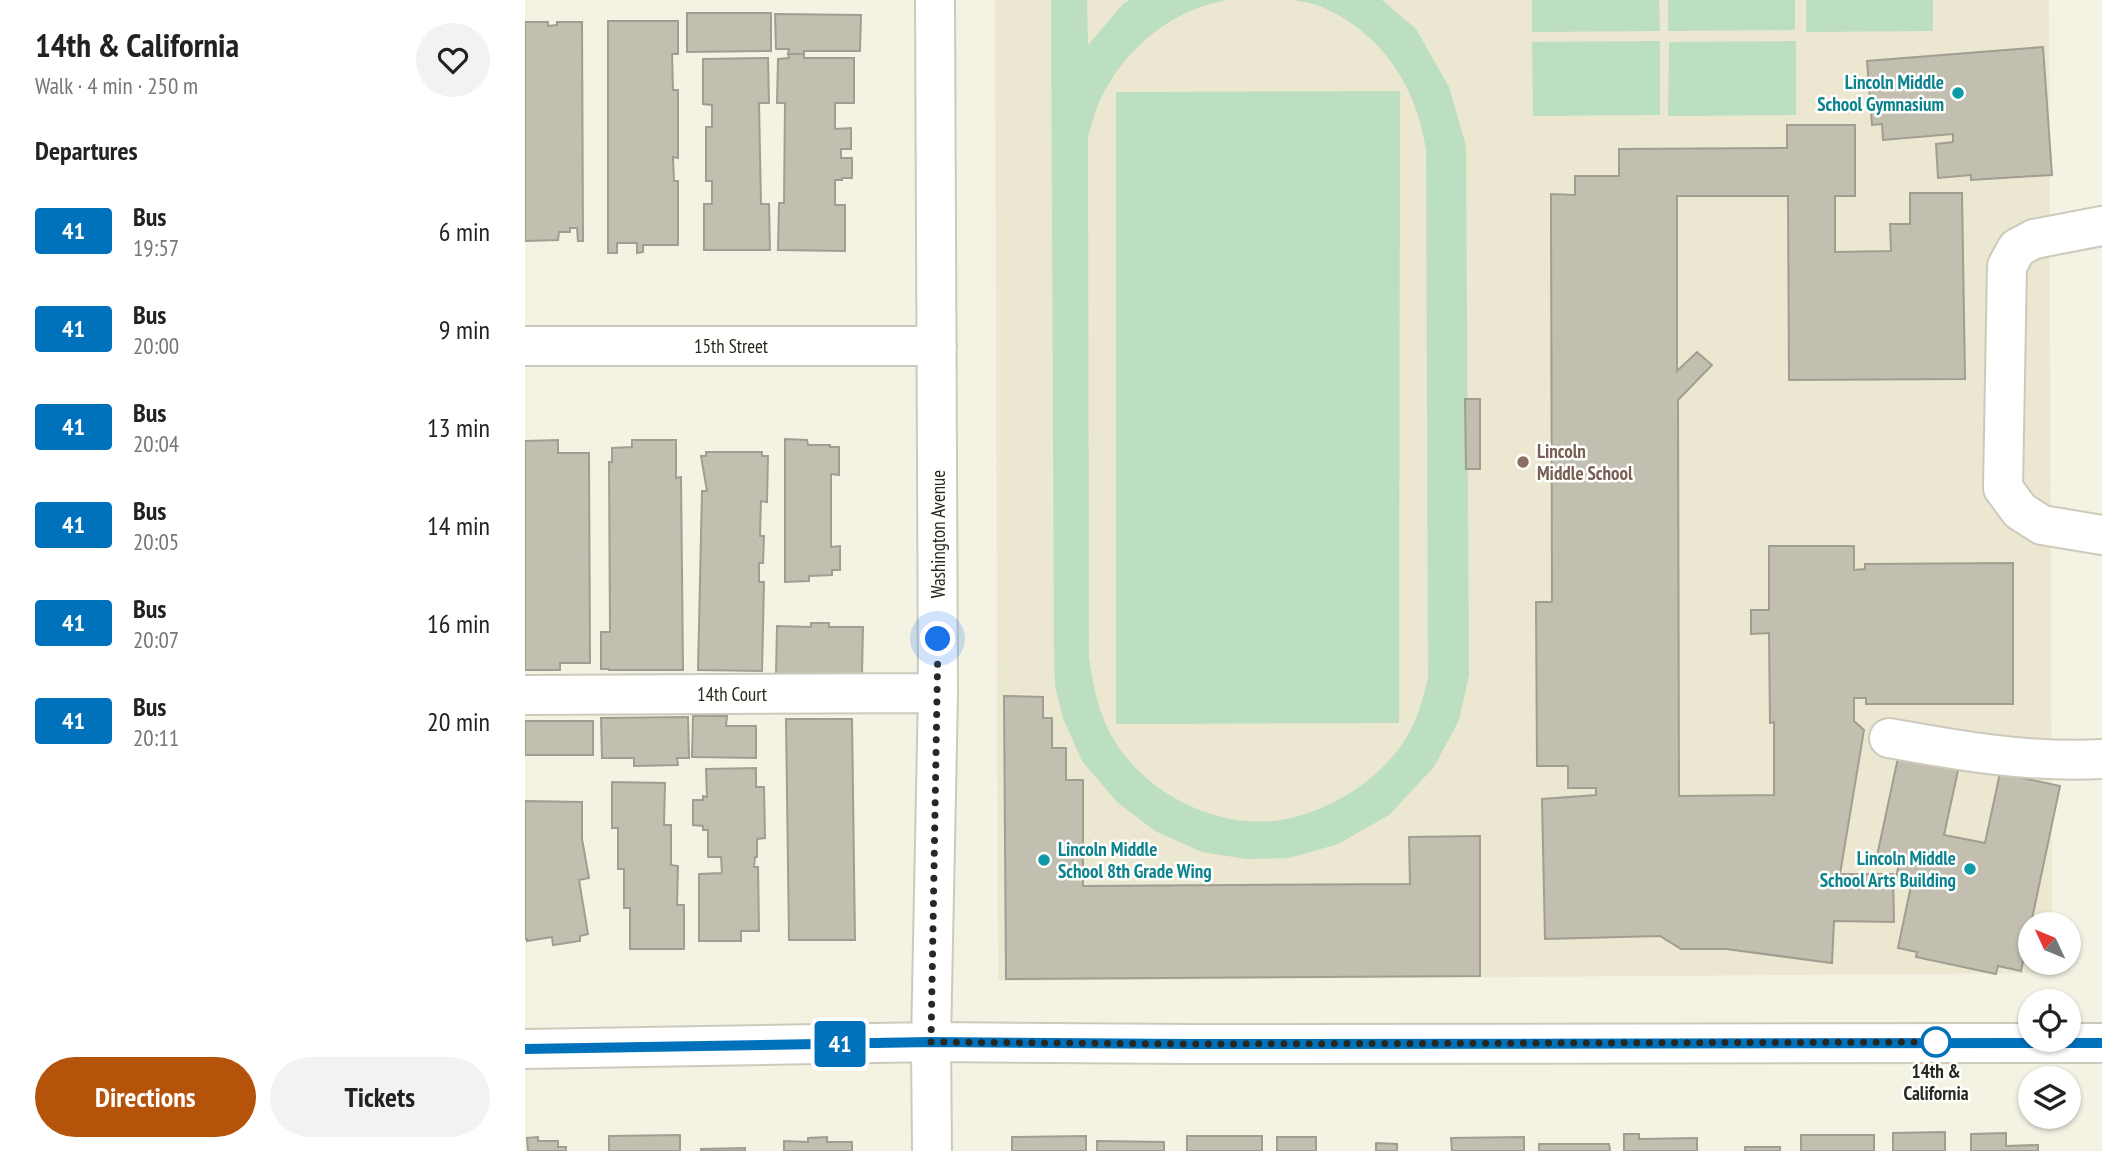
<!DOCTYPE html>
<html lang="en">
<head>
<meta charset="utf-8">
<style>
  :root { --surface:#fff; --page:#f2f2f2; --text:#222; --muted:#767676; --accent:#b45309 }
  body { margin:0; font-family:"PT Sans Narrow",sans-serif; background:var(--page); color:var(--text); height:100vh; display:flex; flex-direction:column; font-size:26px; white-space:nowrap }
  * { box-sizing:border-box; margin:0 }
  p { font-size:23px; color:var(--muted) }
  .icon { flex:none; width:38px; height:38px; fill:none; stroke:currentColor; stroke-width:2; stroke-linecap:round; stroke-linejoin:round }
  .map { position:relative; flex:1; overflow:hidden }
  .side { display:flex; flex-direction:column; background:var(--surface); width:525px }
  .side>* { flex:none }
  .badge { padding:0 14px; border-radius:5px; font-size:24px; line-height:46px }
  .needle { width:46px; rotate:314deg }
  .controls { position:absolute; left:1493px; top:912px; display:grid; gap:14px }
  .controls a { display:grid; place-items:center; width:63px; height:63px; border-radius:50%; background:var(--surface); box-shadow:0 2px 5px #0004; font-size:35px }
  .you { position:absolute; width:35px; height:35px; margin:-18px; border:5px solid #fff; border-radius:50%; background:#1a73e8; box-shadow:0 0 0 10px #1a73e833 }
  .map>.badge { position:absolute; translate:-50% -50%; box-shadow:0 0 0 4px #fff }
  h2 { padding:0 35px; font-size:26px; line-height:63px }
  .round { display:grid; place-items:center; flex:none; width:74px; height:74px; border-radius:37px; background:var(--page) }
  .overview { display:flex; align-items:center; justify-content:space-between; height:119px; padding:0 35px }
  h1 { font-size:33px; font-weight:700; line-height:52px }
  .action { display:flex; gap:14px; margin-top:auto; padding:14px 35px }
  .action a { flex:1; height:80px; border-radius:42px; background:var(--accent); color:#fff; font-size:28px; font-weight:700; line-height:80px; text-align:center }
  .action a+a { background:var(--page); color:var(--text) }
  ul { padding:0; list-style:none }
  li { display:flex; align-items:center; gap:21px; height:98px; padding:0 35px }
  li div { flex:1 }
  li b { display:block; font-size:26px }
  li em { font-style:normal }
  li .badge { min-width:77px; font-weight:700; text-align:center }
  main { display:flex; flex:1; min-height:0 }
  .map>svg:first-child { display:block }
  .built { fill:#ebe7d0 }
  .green { fill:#bcdec1 }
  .building { fill:#c2bfb1; stroke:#a09e90; stroke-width:2 }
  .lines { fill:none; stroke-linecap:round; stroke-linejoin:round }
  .minor-casing { stroke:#cdcabc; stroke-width:42 }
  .minor { stroke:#fff; stroke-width:38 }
  .line-casing { stroke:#fff; stroke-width:16 }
  .line { stroke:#0072bc; stroke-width:10 }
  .walk { stroke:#282822; stroke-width:7; stroke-dasharray:0 12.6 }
  .culture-dot { fill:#0f9aa8; stroke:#fffffc; stroke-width:2.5 }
  .education-dot { fill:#8d6e63; stroke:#fffffc; stroke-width:2.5 }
  .stop-dot { fill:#fff; stroke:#0072bc; stroke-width:3.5 }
  .labels { text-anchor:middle; stroke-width:5; stroke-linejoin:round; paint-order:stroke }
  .culture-label { font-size:19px; font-weight:bold; fill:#0d838f; stroke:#fffffc; text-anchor:end }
  .street-label { font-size:19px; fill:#282822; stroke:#fffffc }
  .education-label { font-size:19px; font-weight:bold; fill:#785e54; stroke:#fffffc; text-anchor:start }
  .stop-label { font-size:19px; font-weight:bold; fill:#282822; stroke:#fffffc }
</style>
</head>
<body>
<main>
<section class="side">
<div class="overview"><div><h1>14th &amp; California</h1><p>Walk · 4 min · 250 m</p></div><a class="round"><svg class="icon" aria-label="heart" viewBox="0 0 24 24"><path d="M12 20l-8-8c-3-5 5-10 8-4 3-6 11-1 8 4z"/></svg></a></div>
<h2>Departures</h2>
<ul>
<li><span class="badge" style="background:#0072bc;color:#fff">41</span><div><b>Bus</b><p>19:57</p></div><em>6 min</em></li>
<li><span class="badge" style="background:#0072bc;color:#fff">41</span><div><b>Bus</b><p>20:00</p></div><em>9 min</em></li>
<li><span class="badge" style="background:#0072bc;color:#fff">41</span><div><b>Bus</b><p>20:04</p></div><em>13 min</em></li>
<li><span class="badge" style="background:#0072bc;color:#fff">41</span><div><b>Bus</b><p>20:05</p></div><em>14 min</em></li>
<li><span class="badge" style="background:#0072bc;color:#fff">41</span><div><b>Bus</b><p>20:07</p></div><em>16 min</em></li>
<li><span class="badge" style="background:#0072bc;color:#fff">41</span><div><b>Bus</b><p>20:11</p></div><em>20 min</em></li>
</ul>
<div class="action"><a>Directions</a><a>Tickets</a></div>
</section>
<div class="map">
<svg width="1577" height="1151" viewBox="0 0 1577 1151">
  <rect width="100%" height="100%" fill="#f4f2e3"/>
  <path class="built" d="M 470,0 L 1524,0 L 1527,924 L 1505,924 L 1505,962 L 1527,963 L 1527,973 L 473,981 Z"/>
  <path class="green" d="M 526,0 L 562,0 L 563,45 L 599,3 L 605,0 L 702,0 C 646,10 600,48 575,100 C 570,111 567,124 563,136 L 564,658 C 567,677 570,696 577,715 C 602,784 683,831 756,820 C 771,818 787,812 801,806 C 833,791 862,769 881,738 C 893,720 897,699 903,679 L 901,150 C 892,88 858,34 799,8 C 790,3 778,2 768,0 L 857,0 L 891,29 L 924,87 L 941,146 L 944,675 L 934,720 L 909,767 L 864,815 L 813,844 L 764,858 L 721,859 L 677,852 L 630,831 L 592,802 L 557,761 L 538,718 L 530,686 L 529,651 Z
    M 1007,0 L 1134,0 L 1135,31 L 1007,32 Z
    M 1143,0 L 1270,0 L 1270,30 L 1143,31 Z
    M 1281,0 L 1408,0 L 1408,31 L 1281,32 Z
    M 1135,41 L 1135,115 L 1008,116 L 1007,42 Z
    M 1271,41 L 1271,115 L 1143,116 L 1144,42 Z
    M 875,91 L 874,723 L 591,724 L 591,92 Z"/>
  <path class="building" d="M 162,13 L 246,13 L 246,51 L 162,52 Z
    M 250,14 L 336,15 L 335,51 L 279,51 L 279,54 L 263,54 L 264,49 L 251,49 Z
    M 83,21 L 153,21 L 153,54 L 147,54 L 148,90 L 153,90 L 153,158 L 148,157 L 149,181 L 153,181 L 153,245 L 118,245 L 118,252 L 112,253 L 112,243 L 92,243 L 92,253 L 83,253 Z
    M 0,22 L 23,22 L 23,26 L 32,25 L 32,22 L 57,22 L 58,241 L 53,241 L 52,228 L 45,228 L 45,232 L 34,232 L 33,240 L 0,241 Z
    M 1518,47 L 1527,175 L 1446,180 L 1446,175 L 1413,178 L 1411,144 L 1428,142 L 1428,134 L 1358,140 L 1357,124 L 1347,125 L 1342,61 Z
    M 263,54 L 279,54 L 279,58 L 329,58 L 329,103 L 310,103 L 310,129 L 326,128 L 326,149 L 316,149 L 316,158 L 327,158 L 327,178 L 317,178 L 317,180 L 310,180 L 310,205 L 320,205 L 320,251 L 253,250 L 254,203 L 259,203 L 260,103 L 252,103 L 253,59 L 264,58 Z
    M 243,58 L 244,103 L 234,103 L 236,204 L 244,204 L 245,250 L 179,250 L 179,204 L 187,204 L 187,181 L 181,181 L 181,127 L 187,127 L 187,105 L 178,104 L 178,59 Z
    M 1262,125 L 1330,125 L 1330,196 L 1310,196 L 1310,252 L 1366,251 L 1365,224 L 1385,224 L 1385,193 L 1437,193 L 1440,379 L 1264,380 L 1263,196 L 1152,196 L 1152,371 L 1172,352 L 1187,365 L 1153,400 L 1154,796 L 1249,795 L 1249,722 L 1245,723 L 1244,633 L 1226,634 L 1226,610 L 1244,610 L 1244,546 L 1329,546 L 1329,570 L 1340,569 L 1340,564 L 1488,563 L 1488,704 L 1341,704 L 1341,698 L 1329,698 L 1329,721 L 1339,730 L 1315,874 L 1368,874 L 1369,922 L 1309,921 L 1307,963 L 1201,949 L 1156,949 L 1135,936 L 1020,939 L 1017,799 L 1071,795 L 1071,788 L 1043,788 L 1043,766 L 1012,766 L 1011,602 L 1027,602 L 1026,194 L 1050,195 L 1050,176 L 1094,176 L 1094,149 L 1262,148 Z
    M 940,399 L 955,399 L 955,469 L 941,469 Z
    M 260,439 L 282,440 L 283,445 L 305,445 L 305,447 L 314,447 L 314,475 L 306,474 L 306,547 L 315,546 L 315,570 L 307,570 L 307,575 L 284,576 L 284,581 L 260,582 Z
    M 33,440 L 33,453 L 64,453 L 65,663 L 35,663 L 35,670 L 0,670 L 0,441 Z
    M 107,440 L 151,440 L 151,478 L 156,477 L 158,670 L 84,670 L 84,669 L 76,669 L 76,632 L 85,632 L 84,462 L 87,462 L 87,448 L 107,447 Z
    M 181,452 L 237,452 L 237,456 L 243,456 L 242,502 L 236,501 L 235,536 L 239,536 L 238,563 L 234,563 L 234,582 L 239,582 L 237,671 L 173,670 L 177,491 L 182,491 L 176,456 L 181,456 Z
    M 286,623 L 304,623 L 304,627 L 338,627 L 337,674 L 251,674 L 252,626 L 286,627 Z
    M 479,696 L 518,697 L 518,718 L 527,718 L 527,748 L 541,748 L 541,780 L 558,780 L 558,886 L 885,884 L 884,837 L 955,836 L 955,976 L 481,979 Z
    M 168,716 L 202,716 L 201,726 L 231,726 L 231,758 L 167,757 Z
    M 163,717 L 164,758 L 152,758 L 153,765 L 109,766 L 109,758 L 77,758 L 76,718 Z
    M 261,719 L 327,719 L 330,940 L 264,940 Z
    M 0,721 L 68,721 L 68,755 L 0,755 Z
    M 1374,753 L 1434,766 L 1419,835 L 1460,843 L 1475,773 L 1535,786 L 1496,971 L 1473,966 L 1471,974 L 1391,957 L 1392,952 L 1373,948 L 1387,881 L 1371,877 L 1375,860 L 1352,856 Z
    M 231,768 L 231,787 L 239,787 L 240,838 L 232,839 L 232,857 L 230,857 L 229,867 L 233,867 L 234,931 L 216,931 L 216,941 L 174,941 L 174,874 L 197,873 L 196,857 L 183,857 L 183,830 L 178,830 L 178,826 L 168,825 L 168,800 L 178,800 L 178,796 L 182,797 L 181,769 Z
    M 87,782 L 140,783 L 139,825 L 146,825 L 146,865 L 153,866 L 152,905 L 159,905 L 159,949 L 105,949 L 105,908 L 99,908 L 99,869 L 93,869 L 93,828 L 87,828 Z
    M 0,801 L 57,802 L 57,839 L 64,878 L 54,880 L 63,934 L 55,936 L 55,941 L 28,945 L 27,937 L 2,941 L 2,939 L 0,939 Z
    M 1420,1132 L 1420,1151 L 1368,1151 L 1368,1133 Z
    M 1481,1133 L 1481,1146 L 1513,1145 L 1513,1151 L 1446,1151 L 1446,1134 Z
    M 1099,1134 L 1114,1134 L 1114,1139 L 1172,1138 L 1172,1151 L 1099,1151 Z
    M 155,1135 L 155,1151 L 84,1151 L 84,1136 Z
    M 1276,1135 L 1349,1135 L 1349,1151 L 1276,1151 Z
    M 561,1136 L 561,1151 L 487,1151 L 487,1137 Z
    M 662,1136 L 737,1136 L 737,1151 L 662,1151 Z
    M 13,1137 L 13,1141 L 33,1141 L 33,1147 L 41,1147 L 41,1151 L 3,1151 L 2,1138 Z
    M 302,1137 L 302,1142 L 327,1142 L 327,1151 L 259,1151 L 259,1141 L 283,1142 L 283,1138 Z
    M 752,1137 L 791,1137 L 791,1151 L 752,1151 Z
    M 999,1137 L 999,1151 L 927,1151 L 926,1138 Z
    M 572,1141 L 639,1142 L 639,1151 L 572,1151 Z
    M 851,1143 L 872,1144 L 872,1151 L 851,1151 Z
    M 1014,1144 L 1084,1144 L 1085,1151 L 1014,1151 Z
    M 1220,1147 L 1255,1147 L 1255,1151 L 1220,1151 Z
    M 220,1148 L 220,1151 L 176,1151 L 176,1149 Z"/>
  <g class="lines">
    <g class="minor-casing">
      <path id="minor" d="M 1577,226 L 1509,239 L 1492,248 L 1482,266 L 1478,488 L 1495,511 L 1517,525 L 1577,535
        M 0,346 L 412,346
        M 0,695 L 413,693
        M 1364,738 C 1435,751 1505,763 1577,759
        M 0,1049 L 406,1042 L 664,1044 L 1577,1043
        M 407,1151 L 406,1042 L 413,693 L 410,0"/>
    </g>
    <use href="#minor" class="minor"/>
  </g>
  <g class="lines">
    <g class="line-casing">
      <path id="line" d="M 0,1049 L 406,1042 L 664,1044 L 1577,1043"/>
    </g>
    <use href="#line" class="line"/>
    <path class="walk" d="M 413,639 L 406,1042 L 664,1044 L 1422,1042 L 1411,1042"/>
  </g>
  <g class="culture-dot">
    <circle cx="1433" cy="93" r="7"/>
    <circle cx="519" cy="860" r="7"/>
    <circle cx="1445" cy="869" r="7"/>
  </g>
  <circle class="education-dot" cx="998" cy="462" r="7"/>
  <circle class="stop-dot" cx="1411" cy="1042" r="14"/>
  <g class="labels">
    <g class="culture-label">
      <text x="1419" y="89">Lincoln Middle<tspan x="1419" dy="22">School Gymnasium</tspan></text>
      <text x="533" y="856" text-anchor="start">Lincoln Middle<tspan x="533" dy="22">School 8th Grade Wing</tspan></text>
      <text x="1431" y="865">Lincoln Middle<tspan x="1431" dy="22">School Arts Building</tspan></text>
    </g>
    <g class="street-label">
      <text x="206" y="353">15th Street</text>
      <text transform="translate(413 534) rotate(-90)" y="7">Washington Avenue</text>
      <text x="207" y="701">14th Court</text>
    </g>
    <g class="education-label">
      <text x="1012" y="458">Lincoln<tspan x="1012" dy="22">Middle School</tspan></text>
    </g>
    <g class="stop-label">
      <text x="1411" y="1078">14th &amp;<tspan x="1411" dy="22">California</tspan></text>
    </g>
  </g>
</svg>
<div class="controls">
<a><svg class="needle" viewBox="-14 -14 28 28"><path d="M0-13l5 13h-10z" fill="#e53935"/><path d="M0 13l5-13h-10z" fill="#767676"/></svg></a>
<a><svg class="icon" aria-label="locate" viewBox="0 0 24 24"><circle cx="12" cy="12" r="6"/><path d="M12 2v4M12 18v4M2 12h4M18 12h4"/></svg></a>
<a><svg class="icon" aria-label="layers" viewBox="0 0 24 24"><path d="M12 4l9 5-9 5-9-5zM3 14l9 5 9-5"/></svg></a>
</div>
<div class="you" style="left:413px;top:639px"></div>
<b class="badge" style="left:315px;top:1044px;background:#0072bc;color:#fff">41</b>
</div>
</main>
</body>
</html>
